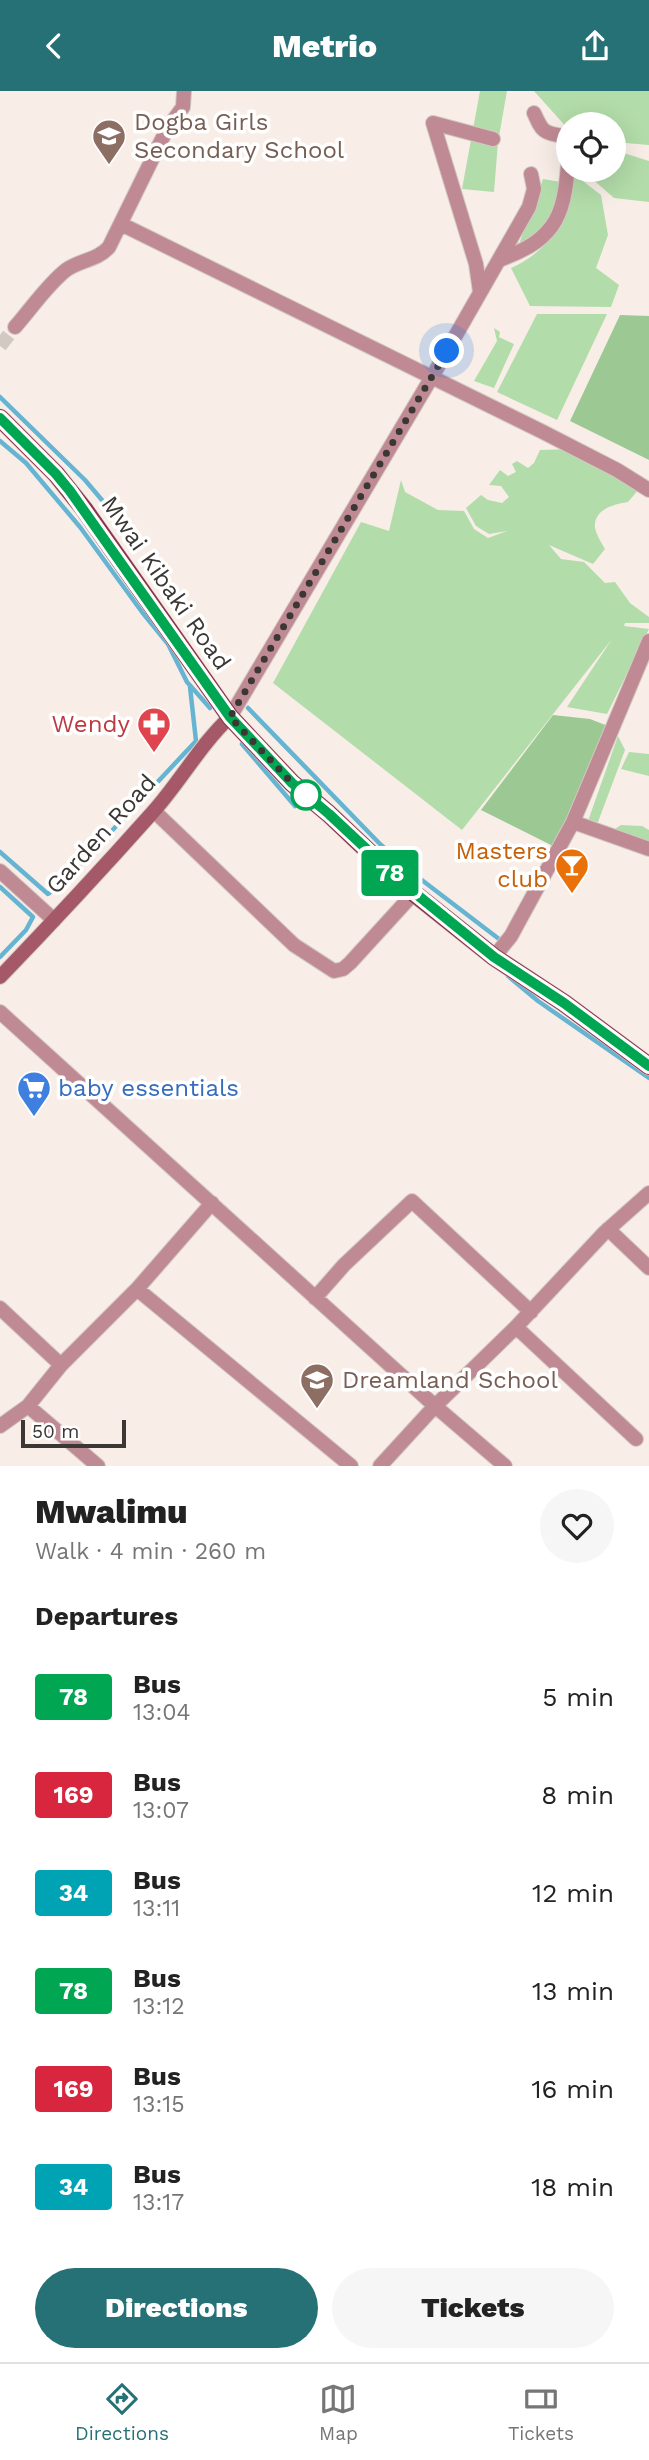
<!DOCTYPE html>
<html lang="en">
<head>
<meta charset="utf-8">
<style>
  :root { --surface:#fff; --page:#f6f6f6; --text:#222; --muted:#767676; --line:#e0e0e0; --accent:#267176 }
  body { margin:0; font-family:"Work Sans",sans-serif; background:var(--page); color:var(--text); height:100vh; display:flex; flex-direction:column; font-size:26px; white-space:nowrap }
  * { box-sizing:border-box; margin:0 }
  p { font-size:23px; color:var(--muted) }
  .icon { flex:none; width:38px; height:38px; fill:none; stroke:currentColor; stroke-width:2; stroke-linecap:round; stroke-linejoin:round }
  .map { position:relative; height:1375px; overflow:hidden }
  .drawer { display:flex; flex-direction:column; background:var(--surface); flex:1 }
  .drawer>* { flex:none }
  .badge { padding:0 14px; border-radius:5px; font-size:24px; line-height:46px }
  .controls { position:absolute; left:556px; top:21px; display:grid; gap:14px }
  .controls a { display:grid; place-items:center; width:70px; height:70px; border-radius:50%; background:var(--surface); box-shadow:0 7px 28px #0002; font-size:35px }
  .scale { position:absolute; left:21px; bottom:18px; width:105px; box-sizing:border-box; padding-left:7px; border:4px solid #3a3734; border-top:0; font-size:19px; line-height:24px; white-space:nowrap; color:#3a3734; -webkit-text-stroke:5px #fff; paint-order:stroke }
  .you { position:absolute; width:35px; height:35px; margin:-18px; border:5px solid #fff; border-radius:50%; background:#1a73e8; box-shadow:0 0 0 10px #1a73e833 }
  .map>.badge { position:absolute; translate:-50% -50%; box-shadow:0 0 0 4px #fff }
  h2 { padding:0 35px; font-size:26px; line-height:63px }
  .round { display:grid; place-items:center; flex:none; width:74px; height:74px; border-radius:37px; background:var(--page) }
  .headline { display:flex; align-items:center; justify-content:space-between; height:119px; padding:0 35px }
  h1 { font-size:33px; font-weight:800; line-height:52px }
  .primary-button { display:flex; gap:14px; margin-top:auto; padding:14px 35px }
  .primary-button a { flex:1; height:80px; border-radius:42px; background:var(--accent); color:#fff; font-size:28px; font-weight:800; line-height:80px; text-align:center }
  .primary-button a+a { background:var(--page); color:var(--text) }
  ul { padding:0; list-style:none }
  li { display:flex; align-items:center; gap:21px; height:98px; padding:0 35px }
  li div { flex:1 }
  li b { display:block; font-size:26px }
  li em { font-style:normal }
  li .badge { min-width:77px; font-weight:700; text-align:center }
  header { display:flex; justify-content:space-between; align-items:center; height:91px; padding:0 35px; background:var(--accent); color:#fff; font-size:32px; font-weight:800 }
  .tab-bar { display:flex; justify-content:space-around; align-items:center; height:98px; border-top:2px solid var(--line); background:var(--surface); font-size:19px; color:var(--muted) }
  .tab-bar a { display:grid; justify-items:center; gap:4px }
  .tab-bar .active { color:var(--accent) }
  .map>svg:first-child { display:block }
  .green { fill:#b2dca9 }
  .forest { fill:#9cc993 }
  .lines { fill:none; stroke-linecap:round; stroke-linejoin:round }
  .stream { stroke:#65b4d2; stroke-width:4.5 }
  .street-tunnel { stroke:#d2c9c3; stroke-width:14; stroke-dasharray:14 7; stroke-linecap:butt }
  .street-casing { stroke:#d2c9c3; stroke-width:16 }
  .secondary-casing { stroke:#d2c9c3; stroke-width:16 }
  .primary-casing { stroke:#d2c9c3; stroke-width:19 }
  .street { stroke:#c08a94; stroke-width:14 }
  .secondary { stroke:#a45868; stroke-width:14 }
  .primary { stroke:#8e314a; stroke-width:18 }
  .line-casing { stroke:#fff; stroke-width:16 }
  .line { stroke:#00a651; stroke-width:10 }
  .walk { stroke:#3a3734; stroke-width:7; stroke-dasharray:0 12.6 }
  .stop-dot { fill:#fff; stroke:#00a651; stroke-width:3.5 }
  .labels { text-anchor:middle; stroke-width:7; stroke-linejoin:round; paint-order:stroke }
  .education-label { font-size:24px; fill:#785e54; stroke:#fff; text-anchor:start }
  .street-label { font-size:24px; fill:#3a3734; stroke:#fff }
  .health-label { font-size:24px; fill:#be3a42; stroke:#fff; text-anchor:end }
  .food-label { font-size:24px; fill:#c56008; stroke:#fff; text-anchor:end }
  .shop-label { font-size:24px; fill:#366cbe; stroke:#fff; text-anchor:start }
</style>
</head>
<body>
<header><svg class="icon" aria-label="back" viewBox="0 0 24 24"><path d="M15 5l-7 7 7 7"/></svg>Metrio<svg class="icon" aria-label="share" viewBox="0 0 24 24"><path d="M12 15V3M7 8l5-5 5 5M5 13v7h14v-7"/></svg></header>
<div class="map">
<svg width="649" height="1375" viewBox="0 0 649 1375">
  <rect width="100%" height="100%" fill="#f8eee7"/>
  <path class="green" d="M 480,0 L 507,0 L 498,51 L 494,101 L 462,98 Z
    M 534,0 L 649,0 L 649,54 L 614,51 L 614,33 L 569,33 L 569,39 Z
    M 614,59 L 649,70 L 649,111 L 614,107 L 582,79 L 614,79 Z
    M 575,84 L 601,104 L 608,144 L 596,177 L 619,194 L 611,216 L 530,215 L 511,177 C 557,156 560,128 575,84 Z
    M 543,88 L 561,91 L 557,119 L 537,151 L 519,153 Z
    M 537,223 L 607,223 L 557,329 L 497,301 Z
    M 494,237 L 500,241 L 499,246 L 514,253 L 494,297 L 474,290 L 497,250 Z
    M 573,358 L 639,398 L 628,411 C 615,413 593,418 595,437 C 596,443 602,453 605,458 L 593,473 L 549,454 L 561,468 L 584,471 L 605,492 L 615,491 L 630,512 L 649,526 L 649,532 L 625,532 L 624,535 L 649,538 L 607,623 L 567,616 L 612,548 L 462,739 L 273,592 L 361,431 L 389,440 L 401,389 L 405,401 L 438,419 L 464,420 L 474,438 L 488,447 L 507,440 L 489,443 L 476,435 L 466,417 L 481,404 L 488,409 L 502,412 L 509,406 L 501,395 L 489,394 L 500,379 L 508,385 L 516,381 L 512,373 L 517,370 L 528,377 L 534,372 L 540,359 Z
    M 618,645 L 625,659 L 598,731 L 591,734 L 588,730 Z
    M 629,661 L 649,663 L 649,685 L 621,678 Z
    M 621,734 L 642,735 L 649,739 L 649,755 L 610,741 Z"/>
  <path class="forest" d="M 620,224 L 649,225 L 649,369 L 570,330 Z
    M 553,624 L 590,628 L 608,635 L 555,756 L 481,719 Z"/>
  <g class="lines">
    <path class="stream" d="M 0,306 L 85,389 L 107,415
      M 0,350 L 26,372 L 80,436 L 142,521 L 168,553 L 187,591 L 210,617
      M 248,617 L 380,753 L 410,780 L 499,848
      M 242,653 L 295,715
      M 0,761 L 48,803 L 62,793 L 196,650 L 190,596
      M 373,780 L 390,792
      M 0,796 L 33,826 L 26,839 L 0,866
      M 508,885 L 538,910 L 649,987"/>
    <path class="street-tunnel" d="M 0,255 L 15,236"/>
    <g class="street-casing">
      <path id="street" d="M 534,22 C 542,40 543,42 563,45 L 569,53
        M 121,133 L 543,341 L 617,379 L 649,399
        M 499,169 C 560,147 565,122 569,60
        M 480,201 L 476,173 L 433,32 L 493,48
        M 15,236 C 31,218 47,194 66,179 C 80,169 98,169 109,156 L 167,38 L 183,16 L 184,0
        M 230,626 L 436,279 L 529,116 L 534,98 L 531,83
        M 154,720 L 294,854 L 334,880 L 343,878 L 350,872 L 414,802
        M 573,731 L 649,758
        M 0,780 L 54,829
        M 494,866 L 511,845 L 573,731 L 649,550
        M 0,921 L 435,1315 L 505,1375
        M 608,1138 L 649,1177
        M 137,1198 L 351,1375
        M 315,1207 L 344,1174 L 412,1110 L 531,1221
        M 0,1217 L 61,1274
        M 516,1236 L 636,1348
        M 28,1315 L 98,1375
        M 0,1335 L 28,1315 L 61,1274 L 137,1198 L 212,1112
        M 380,1375 L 435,1315 L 516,1236 L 604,1142 L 649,1102"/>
    </g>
    <g class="secondary-casing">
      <path id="secondary" d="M 0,886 C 52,832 103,777 153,721 C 180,691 200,654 230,626"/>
    </g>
    <g class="primary-casing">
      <path id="primary" d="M 0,327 L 56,383 L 84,418 L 230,626 L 292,692 L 329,723 L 405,795 L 494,866 L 564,912 L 649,975"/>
    </g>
    <use href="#street" class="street"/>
    <use href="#secondary" class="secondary"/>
    <use href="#primary" class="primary"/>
  </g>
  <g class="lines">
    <g class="line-casing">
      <path id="line" d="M 0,327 L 56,383 L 70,400 L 230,626 L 292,692 L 329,723 L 405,794 L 494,866 L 564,912 L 649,975"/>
    </g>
    <use href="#line" class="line"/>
    <path class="walk" d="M 306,704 L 311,708 L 292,692 L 230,626 L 447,260"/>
  </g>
  <defs>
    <g id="school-pin" transform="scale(1.75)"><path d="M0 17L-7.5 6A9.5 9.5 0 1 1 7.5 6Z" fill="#8d6e63" stroke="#fff"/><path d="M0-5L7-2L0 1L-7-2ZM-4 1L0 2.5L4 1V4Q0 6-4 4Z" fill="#fff"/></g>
    <g id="pharmacy-pin" transform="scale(1.75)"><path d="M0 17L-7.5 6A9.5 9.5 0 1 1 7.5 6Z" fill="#e0444e" stroke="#fff"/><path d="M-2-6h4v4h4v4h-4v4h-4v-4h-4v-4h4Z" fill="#fff"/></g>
    <g id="bar-pin" transform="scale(1.75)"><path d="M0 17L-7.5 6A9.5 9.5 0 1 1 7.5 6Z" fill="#e8710a" stroke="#fff"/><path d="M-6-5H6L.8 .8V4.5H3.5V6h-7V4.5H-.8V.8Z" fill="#fff"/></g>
    <g id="supermarket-pin" transform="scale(1.75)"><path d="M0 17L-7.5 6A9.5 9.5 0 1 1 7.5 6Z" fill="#3f7fe0" stroke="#fff"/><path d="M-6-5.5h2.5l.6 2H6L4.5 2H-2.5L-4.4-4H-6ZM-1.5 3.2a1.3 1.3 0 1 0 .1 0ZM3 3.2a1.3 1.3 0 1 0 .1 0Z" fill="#fff"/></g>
  </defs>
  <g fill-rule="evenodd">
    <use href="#school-pin" x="109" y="45"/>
    <use href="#pharmacy-pin" x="154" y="633"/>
    <use href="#bar-pin" x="572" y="774"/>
    <use href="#supermarket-pin" x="34" y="997"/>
    <use href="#school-pin" x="317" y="1289"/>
  </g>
  <circle class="stop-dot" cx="306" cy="704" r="14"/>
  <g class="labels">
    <g class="education-label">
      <text x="134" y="39">Dogba Girls<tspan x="134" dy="28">Secondary School</tspan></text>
      <text x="342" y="1297">Dreamland School</text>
    </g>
    <g class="street-label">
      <text transform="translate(166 492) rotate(55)" y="8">Mwai Kibaki Road</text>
      <text transform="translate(101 743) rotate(-48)" y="8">Garden Road</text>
    </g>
    <g class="health-label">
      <text x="130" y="641">Wendy</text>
    </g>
    <g class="food-label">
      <text x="548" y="768">Masters<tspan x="548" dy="28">club</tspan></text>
    </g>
    <g class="shop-label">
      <text x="58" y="1005">baby essentials</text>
    </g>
  </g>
</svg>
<div class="controls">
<a><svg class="icon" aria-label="locate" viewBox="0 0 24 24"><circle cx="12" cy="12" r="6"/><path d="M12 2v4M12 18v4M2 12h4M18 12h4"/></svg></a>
</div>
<div class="scale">50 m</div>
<div class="you" style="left:447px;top:260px"></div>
<b class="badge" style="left:390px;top:782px;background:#00a651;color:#fff">78</b>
</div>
<section class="drawer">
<div class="headline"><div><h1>Mwalimu</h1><p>Walk · 4 min · 260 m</p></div><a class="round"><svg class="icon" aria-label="heart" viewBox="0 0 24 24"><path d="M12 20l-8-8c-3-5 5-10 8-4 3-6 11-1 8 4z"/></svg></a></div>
<h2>Departures</h2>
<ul>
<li><span class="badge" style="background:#00a651;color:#fff">78</span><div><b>Bus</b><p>13:04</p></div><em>5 min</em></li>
<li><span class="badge" style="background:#d7263d;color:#fff">169</span><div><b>Bus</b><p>13:07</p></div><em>8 min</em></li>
<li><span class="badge" style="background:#00a3b4;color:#fff">34</span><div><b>Bus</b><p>13:11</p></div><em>12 min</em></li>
<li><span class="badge" style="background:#00a651;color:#fff">78</span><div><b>Bus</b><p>13:12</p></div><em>13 min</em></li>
<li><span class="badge" style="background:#d7263d;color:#fff">169</span><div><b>Bus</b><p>13:15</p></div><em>16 min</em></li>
<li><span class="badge" style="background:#00a3b4;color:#fff">34</span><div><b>Bus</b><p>13:17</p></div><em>18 min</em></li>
</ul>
<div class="primary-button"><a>Directions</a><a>Tickets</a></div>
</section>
<nav class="tab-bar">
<a class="active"><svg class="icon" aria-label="directions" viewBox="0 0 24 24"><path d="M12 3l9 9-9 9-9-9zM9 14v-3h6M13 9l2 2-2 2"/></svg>Directions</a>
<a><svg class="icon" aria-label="map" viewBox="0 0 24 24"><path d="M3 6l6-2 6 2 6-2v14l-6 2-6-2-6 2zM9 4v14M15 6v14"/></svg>Map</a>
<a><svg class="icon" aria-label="tickets" viewBox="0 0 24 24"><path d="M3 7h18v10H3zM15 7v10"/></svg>Tickets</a>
</nav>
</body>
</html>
